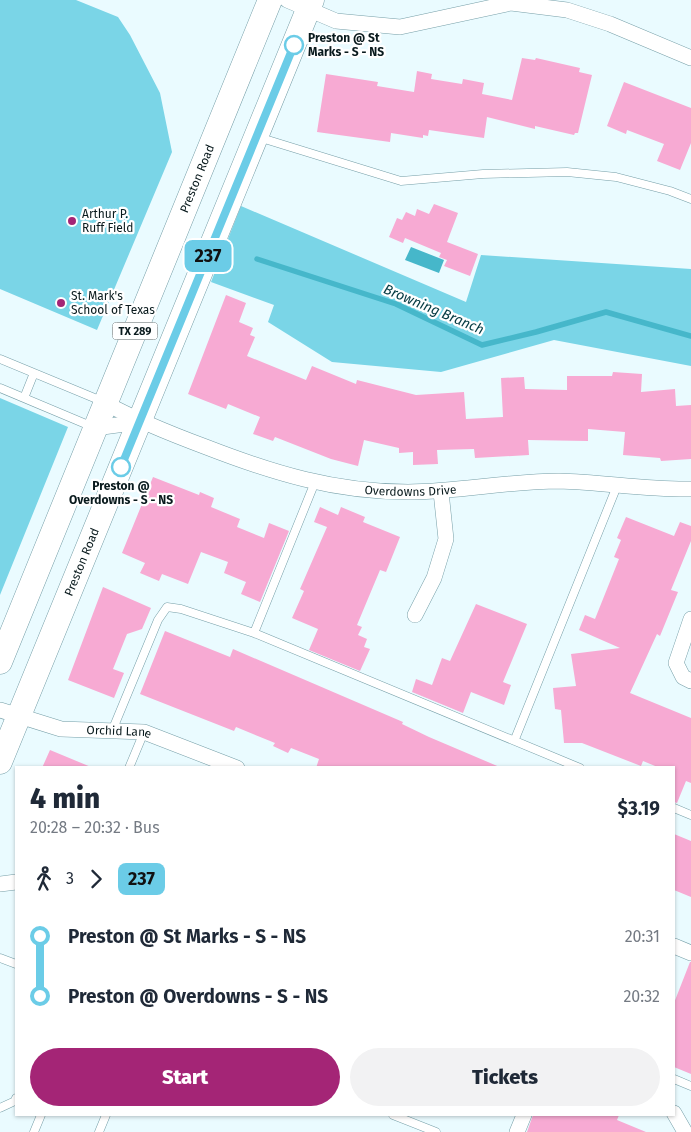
<!DOCTYPE html>
<html lang="en">
<head>
<meta charset="utf-8">
<style>
  :root { --surface:#fff; --page:#f2f2f3; --text:#1f2937; --muted:#747a83; --accent:#a42576 }
  body { margin:0; font-family:"Fira Sans",sans-serif; background:var(--page); color:var(--text); height:100vh; display:flex; flex-direction:column; font-size:19px; white-space:nowrap }
  * { box-sizing:border-box; margin:0 }
  p { font-size:16px; color:var(--muted) }
  .icon { flex:none; width:28px; height:28px; fill:none; stroke:currentColor; stroke-width:2; stroke-linecap:round; stroke-linejoin:round }
  .map { position:relative; flex:1; overflow:hidden }
  .details { position:absolute; left:15px; top:766px; width:660px; height:350px; display:flex; flex-direction:column; background:var(--surface); border-radius:0px; box-shadow:0 1px 4px #0004 }
  .details>* { flex:none }
  .badge { padding:0 10px; border-radius:8px; font-size:18px; line-height:32px }
  .map>.badge { position:absolute; translate:-50% -50%; box-shadow:0 0 0 2px #fff }
  .legs { display:flex; align-items:center; gap:8px; height:55px; padding:0 15px; font-size:16px }
  .legs p { margin-inline-start:auto }
  .head { display:flex; align-items:center; justify-content:space-between; height:85px; padding:0 15px }
  h1 { font-size:28px; font-weight:800; line-height:38px }
  .button { display:flex; gap:10px; margin-top:auto; padding:10px 15px }
  .button a { flex:1; height:58px; border-radius:30px; background:var(--accent); color:#fff; font-size:20px; font-weight:800; line-height:58px; text-align:center }
  .button a+a { background:var(--page); color:var(--text) }
  ul { padding:0 15px; list-style:none }
  li { display:flex; align-items:center; gap:18px; height:60px; font-size:19px }
  li i { display:grid; place-items:center; width:8px; height:100%; margin:0 6px; background:currentColor }
  li i::after { content:''; width:12px; height:12px; margin:-6px; border:4px solid; border-radius:50%; background:var(--surface) }
  li p { margin-inline-start:auto }
  li:first-child i { background:linear-gradient(#0000 50%,currentColor 0) }
  li:last-child i { background:linear-gradient(currentColor 50%,#0000 0) }
  .map>svg:first-child { display:block }
  .green { fill:#7ad5e7 }
  .water { fill:#46b7ca }
  .lines { fill:none; stroke-linecap:round; stroke-linejoin:round }
  .stream { stroke:#46b7ca; stroke-width:5.5 }
  .building { fill:#f7aad3 }
  .service-casing { stroke:#769fa8; stroke-width:9 }
  .minor-casing { stroke:#769fa8; stroke-width:16 }
  .primary-casing { stroke:#769fa8; stroke-width:25 }
  .service { stroke:#fff; stroke-width:8 }
  .minor { stroke:#fff; stroke-width:15 }
  .primary { stroke:#fff; stroke-width:24 }
  .line-1-casing { stroke:#fff; stroke-width:11 }
  .line-1 { stroke:#6bcce7; stroke-width:8 }
  .stop-1-dot { fill:#fff; stroke:#6bcce7; stroke-width:2.5 }
  .poi-dot { fill:#a42576; stroke:#fff; stroke-width:2 }
  .labels { text-anchor:middle; stroke-width:4.5; stroke-linejoin:round; paint-order:stroke }
  .shield { fill:#fff; stroke:#535f61; stroke-width:1 }
  .shield-label { font-size:11px; font-weight:bold; fill:#091a1d }
  .stop-label { font-size:12px; font-weight:bold; fill:#091a1d; stroke:#fff; text-anchor:start }
  .street-label { font-size:12px; fill:#091a1d; stroke:#fff }
  .poi-label { font-size:12px; fill:#091a1d; stroke:#fff; text-anchor:start }
  .water-label { font-size:14px; font-style:italic; fill:#043a42; stroke:#fff }
</style>
</head>
<body>
<div class="map">
<svg width="691" height="1132" viewBox="0 0 691 1132">
  <rect width="100%" height="100%" fill="#eafbff"/>
  <path class="green" d="M 0,0 L 76,0 L 118,17 L 130,35 L 160,93 L 172,152 L 97,330 L 0,289 Z
    M 241,206 L 466,302 L 481,255 L 691,269 L 691,366 L 554,340 L 441,372 L 332,362 L 268,322 L 274,305 L 211,282 Z
    M 0,398 L 68,427 L 0,595 Z"/>
  <path class="water" d="M 411,247 L 444,260 L 439,273 L 405,260 Z"/>
  <g class="lines">
    <path class="stream" d="M 257,259 L 396,304 L 482,345 L 536,332 L 606,312 L 691,336"/>
  </g>
  <path class="building" d="M 522,58 L 535,60 L 536,58 L 580,68 L 579,72 L 592,75 L 578,133 L 575,133 L 574,135 L 535,126 L 535,129 L 487,117 L 484,138 L 429,130 L 428,136 L 423,135 L 423,138 L 391,133 L 390,142 L 317,132 L 326,74 L 378,82 L 377,86 L 414,92 L 417,71 L 432,74 L 431,79 L 462,84 L 463,79 L 484,83 L 482,94 L 512,100 Z
    M 624,82 L 691,108 L 691,143 L 680,170 L 657,161 L 664,144 L 627,130 L 626,134 L 607,126 Z
    M 434,204 L 458,213 L 447,242 L 478,254 L 470,276 L 444,266 L 447,260 L 439,257 L 441,253 L 405,238 L 403,243 L 389,237 L 397,218 L 402,220 L 406,212 L 415,216 L 417,209 L 429,214 Z
    M 226,295 L 246,303 L 239,322 L 253,328 L 250,335 L 255,337 L 247,356 L 306,380 L 312,366 L 356,384 L 357,380 L 416,395 L 464,392 L 466,419 L 503,417 L 501,378 L 524,377 L 525,389 L 567,390 L 567,376 L 612,376 L 613,372 L 642,374 L 641,392 L 675,389 L 676,406 L 691,405 L 691,459 L 661,461 L 660,458 L 623,455 L 625,432 L 588,429 L 588,441 L 528,440 L 529,455 L 475,458 L 474,449 L 437,450 L 438,464 L 413,465 L 413,452 L 399,453 L 399,448 L 364,440 L 358,466 L 331,459 L 275,437 L 273,441 L 253,434 L 260,417 L 228,404 L 226,409 L 188,394 Z
    M 153,477 L 199,495 L 200,492 L 214,498 L 211,507 L 240,519 L 237,527 L 264,538 L 269,523 L 289,531 L 260,602 L 241,594 L 246,582 L 224,573 L 228,562 L 201,552 L 188,584 L 162,574 L 159,581 L 140,573 L 145,563 L 122,553 Z
    M 320,507 L 338,515 L 341,507 L 365,517 L 363,522 L 400,537 L 386,572 L 380,570 L 357,625 L 362,627 L 358,635 L 367,639 L 364,647 L 370,649 L 360,671 L 309,650 L 318,629 L 292,618 L 304,591 L 300,589 L 327,527 L 314,522 Z
    M 626,517 L 674,536 L 680,522 L 691,526 L 691,541 L 671,590 L 678,592 L 660,636 L 657,634 L 630,693 L 691,718 L 691,783 L 686,781 L 677,803 L 674,802 L 674,768 L 660,768 L 643,761 L 641,766 L 582,743 L 564,743 L 561,710 L 555,709 L 553,688 L 576,686 L 571,654 L 620,648 L 579,630 L 585,615 L 595,619 L 619,559 L 614,557 L 621,540 L 617,538 Z
    M 103,587 L 151,608 L 142,629 L 127,634 L 113,669 L 124,673 L 114,698 L 68,680 Z
    M 476,604 L 527,624 L 503,682 L 511,685 L 504,705 L 471,692 L 463,713 L 412,692 L 416,679 L 432,685 L 442,658 L 450,661 Z
    M 165,631 L 230,657 L 233,649 L 403,722 L 402,724 L 429,737 L 502,768 L 316,768 L 319,759 L 291,748 L 288,753 L 273,746 L 275,743 L 236,727 L 234,731 L 140,694 Z
    M 50,750 L 91,767 L 91,768 L 42,768 Z
    M 674,834 L 691,841 L 691,897 L 674,890 Z
    M 690,962 L 691,962 L 691,1074 L 674,1067 L 674,1003 Z
    M 533,1115 L 619,1115 L 617,1120 L 646,1132 L 527,1132 Z"/>
  <g class="lines">
    <g class="service-casing">
      <path id="service" d="M 258,137 L 401,181 L 483,174 L 567,172 L 616,177 L 670,191 L 691,199
        M 0,359 L 104,402
        M 0,388 L 93,427
        M 24,398 L 34,373
        M 254,633 L 315,482
        M 112,731 L 158,620 L 167,607 L 181,609 L 254,633 L 580,768
        M 515,739 L 617,486
        M 129,768 L 144,732
        M 674,808 L 691,815
        M 0,958 L 16,964
        M 674,1079 L 691,1086
        M 0,1108 L 15,1101 L 16,1098
        M 393,1115 L 436,1132
        M 34,1132 L 41,1115
        M 99,1132 L 106,1115"/>
    </g>
    <g class="minor-casing">
      <g id="minor">
        <path d="M 287,0 L 336,21 L 400,27 L 511,3 L 567,10 L 610,24 L 691,58"/>
        <path id="s1" d="M 105,403 C 138,421 171,434 206,447 C 273,473 335,492 408,492 C 458,492 508,481 559,481 C 603,482 647,490 691,489"/>
        <path d="M 95,428 L 140,422"/>
        <path d="M 415,615 L 434,578 L 446,539 L 441,492"/>
        <path d="M 691,619 L 676,663 L 683,677 L 691,681"/>
        <path id="s2" d="M 0,710 L 61,729 L 144,732 L 237,768"/>
        <path d="M 0,884 L 16,882"/>
        <path d="M 674,946 L 691,953"/>
        <path d="M 674,1113 L 685,1132"/>
        <path d="M 517,1132 L 524,1115"/>
      </g>
    </g>
    <g class="primary-casing">
      <g id="primary">
        <path id="s3" d="M 0,662 L 270,0"/>
        <path id="s4" d="M 0,762 L 312,0"/>
      </g>
    </g>
    <use href="#service" class="service"/>
    <use href="#minor" class="minor"/>
    <use href="#primary" class="primary"/>
  </g>
  <g class="lines">
    <g class="line-1-casing">
      <path id="line-1" d="M 121,467 L 294,45"/>
    </g>
    <use href="#line-1" class="line-1"/>
  </g>
  <g class="stop-1-dot">
    <circle cx="294" cy="45" r="9"/>
    <circle cx="121" cy="467" r="9"/>
  </g>
  <g class="poi-dot">
    <circle cx="72" cy="221" r="5"/>
    <circle cx="61" cy="303" r="5"/>
  </g>
  <g class="labels">
    <rect class="shield" x="112.5" y="322.5" width="45" height="17" rx="4"/>
    <g class="shield-label">
      <text x="135" y="335">TX 289</text>
    </g>
    <g class="stop-label">
      <text x="308" y="42">Preston @ St<tspan x="308" dy="14">Marks - S - NS</tspan></text>
      <text x="121" y="490" text-anchor="middle">Preston @<tspan x="121" dy="14">Overdowns - S - NS</tspan></text>
    </g>
    <g class="street-label">
      <text dy="4" stroke="none"><textPath href="#s3" startOffset="522">Preston Road</textPath></text>
      <text dy="4" stroke="none"><textPath href="#s1" startOffset="321">Overdowns Drive</textPath></text>
      <text dy="4" stroke="none"><textPath href="#s4" startOffset="216">Preston Road</textPath></text>
      <text dy="4" stroke="none"><textPath href="#s2" startOffset="122">Orchid Lane</textPath></text>
    </g>
    <g class="poi-label">
      <text x="82" y="218">Arthur P.<tspan x="82" dy="14">Ruff Field</tspan></text>
      <text x="71" y="300">St. Mark's<tspan x="71" dy="14">School of Texas</tspan></text>
    </g>
    <g class="water-label">
      <text transform="translate(434 309) rotate(23)" y="5">Browning Branch</text>
    </g>
  </g>
</svg>
<b class="badge" style="left:208px;top:256px;background:#6bcce7;color:#111">237</b>
<section class="details">
<div class="head"><div><h1>4 min</h1><p>20:28 – 20:32 · Bus</p></div><b>$3.19</b></div>
<div class="legs"><svg class="icon" aria-label="walk" viewBox="0 0 24 24"><circle cx="13" cy="4" r="2"/><path d="M13 8l-2 6 4 7M11 14l-3 7M7 12l3-4h3l4 4"/></svg>3<svg class="icon" aria-label="forward" viewBox="0 0 24 24"><path d="M9 5l7 7-7 7"/></svg><b class="badge" style="background:#6bcce7;color:#111">237</b></div>
<ul>
<li><i style="color:#6bcce7"></i><b>Preston @ St Marks - S - NS</b><p>20:31</p></li>
<li><i style="color:#6bcce7"></i><b>Preston @ Overdowns - S - NS</b><p>20:32</p></li>
</ul>
<div class="button"><a>Start</a><a>Tickets</a></div>
</section>
</div>
</body>
</html>
